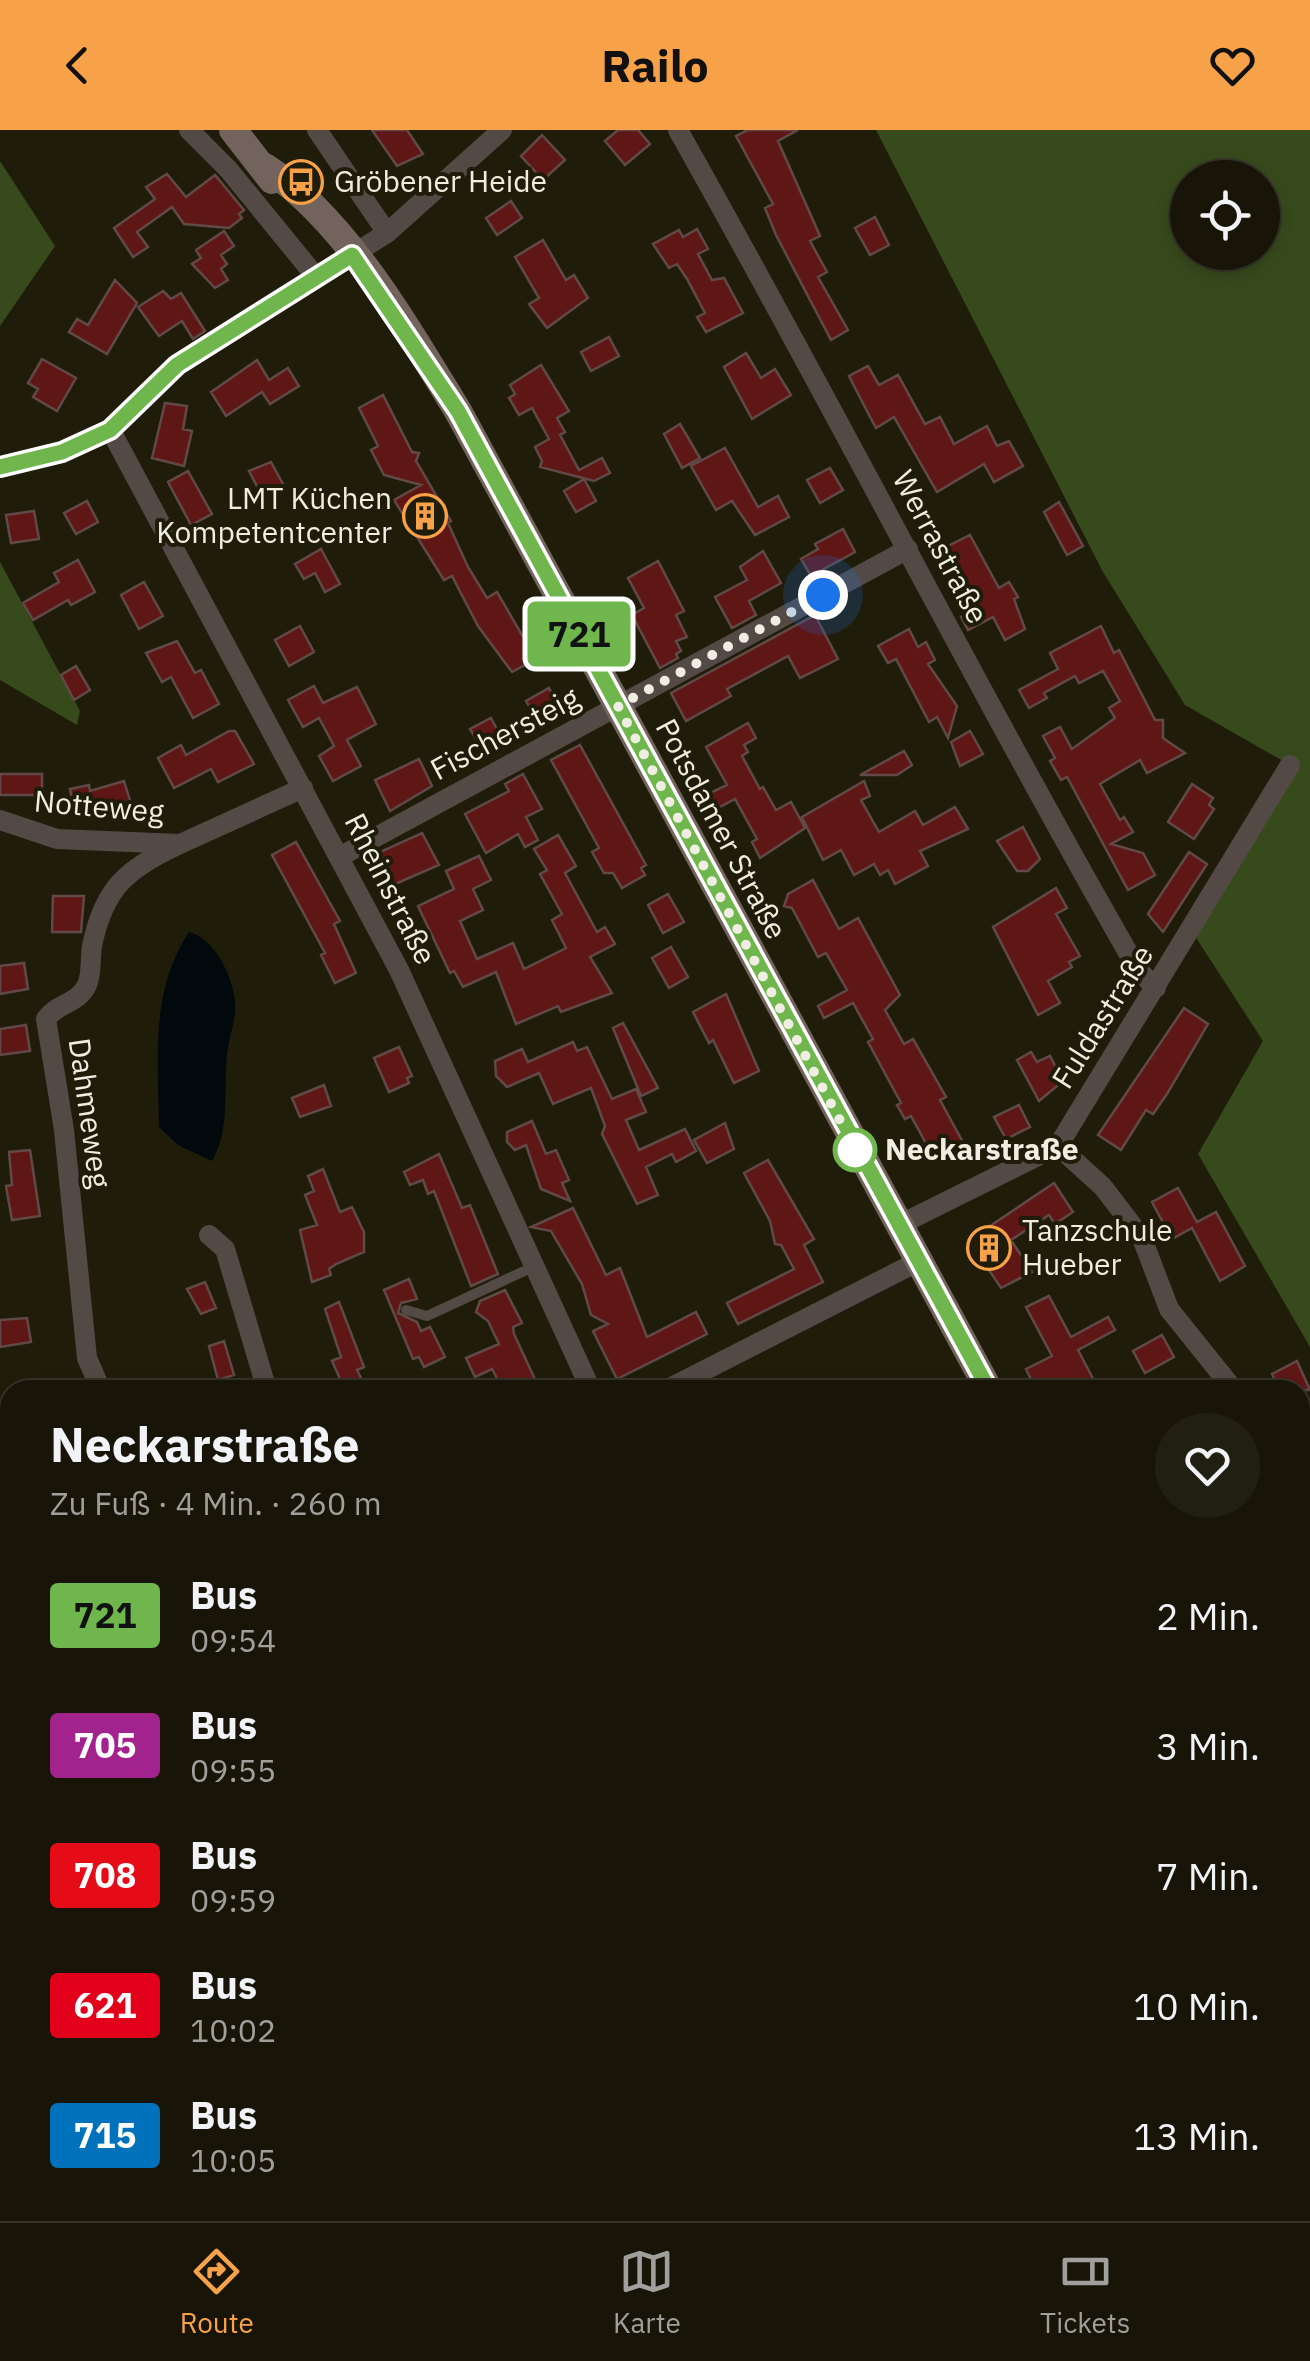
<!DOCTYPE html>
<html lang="de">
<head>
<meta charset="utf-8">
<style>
  :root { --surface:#181508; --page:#211e12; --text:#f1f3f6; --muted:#9f9f9c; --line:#363429; --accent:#f7a149 }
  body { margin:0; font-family:"IBM Plex Sans",sans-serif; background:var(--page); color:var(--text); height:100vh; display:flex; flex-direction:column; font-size:38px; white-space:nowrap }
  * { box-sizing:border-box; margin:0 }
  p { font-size:32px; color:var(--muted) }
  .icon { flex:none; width:55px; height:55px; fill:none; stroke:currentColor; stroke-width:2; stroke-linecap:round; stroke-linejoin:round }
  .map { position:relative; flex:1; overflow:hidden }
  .side { position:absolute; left:0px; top:1250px; width:1310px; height:842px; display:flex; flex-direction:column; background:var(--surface); border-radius:30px 30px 0 0; box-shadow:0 5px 15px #0003,0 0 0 2px var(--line) }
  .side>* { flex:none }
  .badge { padding:0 20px; border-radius:8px; font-size:35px; line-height:65px }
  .tools { position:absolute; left:1170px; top:30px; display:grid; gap:20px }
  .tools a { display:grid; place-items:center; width:110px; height:110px; border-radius:50%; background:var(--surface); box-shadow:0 5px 15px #0003,0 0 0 2px var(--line); font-size:50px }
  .you { position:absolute; width:50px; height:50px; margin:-25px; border:8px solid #fff; border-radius:50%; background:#1a73e8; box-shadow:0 0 0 15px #1a73e833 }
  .map>.badge { position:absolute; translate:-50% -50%; box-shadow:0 0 0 5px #fff }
  .round { display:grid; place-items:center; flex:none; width:105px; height:105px; border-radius:52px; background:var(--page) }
  .overview { display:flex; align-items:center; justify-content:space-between; height:170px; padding:0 50px }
  h1 { font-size:48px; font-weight:700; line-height:75px }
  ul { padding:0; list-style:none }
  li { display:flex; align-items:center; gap:30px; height:130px; padding:0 50px }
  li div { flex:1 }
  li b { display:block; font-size:38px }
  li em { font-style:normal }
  li .badge { min-width:110px; font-weight:700; text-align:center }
  header { display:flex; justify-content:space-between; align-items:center; height:130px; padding:0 50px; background:var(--accent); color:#111; font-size:45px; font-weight:700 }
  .tab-bar { display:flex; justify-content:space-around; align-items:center; height:140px; border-top:2px solid var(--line); background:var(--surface); font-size:28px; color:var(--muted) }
  .tab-bar a { display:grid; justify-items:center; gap:5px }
  .tab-bar .active { color:var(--accent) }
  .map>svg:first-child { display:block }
  .green { fill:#374a1c; fill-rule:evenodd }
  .water { fill:#01090c }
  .building { fill:#5f1716; stroke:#604947; stroke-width:2.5 }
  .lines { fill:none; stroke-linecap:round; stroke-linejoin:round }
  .service { stroke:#534a46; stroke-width:10 }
  .minor { stroke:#534a46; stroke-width:20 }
  .secondary { stroke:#72645d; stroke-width:28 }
  .line-casing { stroke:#fff; stroke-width:22 }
  .line { stroke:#6fb64c; stroke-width:15 }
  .walk { stroke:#f0eee2; stroke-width:10; stroke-dasharray:0 18 }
  .stop-dot { fill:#fff; stroke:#6fb64c; stroke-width:5 }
  .labels { text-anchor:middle; stroke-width:8; stroke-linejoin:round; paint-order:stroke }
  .poi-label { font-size:30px; fill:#f0eee2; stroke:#201c0a; text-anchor:start }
  .street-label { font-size:30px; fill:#f0eee2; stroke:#201c0a }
  .stop-label { font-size:30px; font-weight:bold; fill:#f0eee2; stroke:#201c0a; text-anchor:start }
</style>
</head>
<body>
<header><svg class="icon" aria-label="back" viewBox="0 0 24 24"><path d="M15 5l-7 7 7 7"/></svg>Railo<svg class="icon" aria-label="heart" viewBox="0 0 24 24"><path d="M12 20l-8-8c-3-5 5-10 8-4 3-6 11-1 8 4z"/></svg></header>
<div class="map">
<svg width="1310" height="2091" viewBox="0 0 1310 2091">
  <rect width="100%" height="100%" fill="#201c0a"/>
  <path class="green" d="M 876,0 L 1310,0 L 1310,1217 L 1198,1024 L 1263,911 L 1191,800 L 1290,635 L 1185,575 L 1103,442 ZM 1188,48 L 1262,48 L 1262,122 L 1188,122 Z
    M 0,31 L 55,116 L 0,196 Z
    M 0,432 L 80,581 L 77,595 L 0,550 Z"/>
  <path class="water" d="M 189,802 C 214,808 232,845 235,870 C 237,886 229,907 227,924 C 223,959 231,999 212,1031 L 178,1015 L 159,997 C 158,928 150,861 189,802 Z"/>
  <path class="building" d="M 372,0 L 407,0 L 423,24 L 397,36 Z
    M 618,0 L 638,0 L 650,14 L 625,35 L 605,11 Z
    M 748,0 L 798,0 L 778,11 L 820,106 L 810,111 L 827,142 L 818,147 L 848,200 L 831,210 L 776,105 L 765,78 L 773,74 L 736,6 Z
    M 542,5 L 565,30 L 543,50 L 521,26 Z
    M 167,44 L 186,67 L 215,45 L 244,80 L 239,84 L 242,88 L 229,98 L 184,94 L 172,77 L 137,102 L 148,117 L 133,127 L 114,98 L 155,69 L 146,57 Z
    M 511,71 L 522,88 L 497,105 L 486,88 Z
    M 875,87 L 889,115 L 870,125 L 855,98 Z
    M 697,99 L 708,119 L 698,124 L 712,150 L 724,148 L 743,183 L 706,202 L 697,187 L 705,183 L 687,149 L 677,134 L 669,138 L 653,114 L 679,100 L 683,107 Z
    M 224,101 L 234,116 L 221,125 L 227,134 L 221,139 L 228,150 L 215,158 L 192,134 L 201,128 L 196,120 Z
    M 543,110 L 566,150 L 574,145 L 588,168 L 547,198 L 529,174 L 539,168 L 515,127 Z
    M 115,150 L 137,173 L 107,224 L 69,202 L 77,189 L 88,195 Z
    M 163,161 L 171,169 L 181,163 L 205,201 L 193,209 L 182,191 L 159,206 L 138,177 Z
    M 609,207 L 619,226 L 591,241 L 581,222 Z
    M 746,223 L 761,248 L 775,239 L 791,265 L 752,289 L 724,237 Z
    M 42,229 L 76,248 L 57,281 L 33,267 L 38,259 L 28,253 Z
    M 257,230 L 269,250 L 288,238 L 299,256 L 270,274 L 262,262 L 226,286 L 211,262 Z
    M 541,235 L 569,281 L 557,288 L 565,302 L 560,305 L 579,340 L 602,328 L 610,343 L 594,351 L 540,337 L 542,331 L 535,317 L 549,309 L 532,278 L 519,285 L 509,268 L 515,264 L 510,255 Z
    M 868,236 L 879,255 L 898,245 L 925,294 L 940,287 L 954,314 L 987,296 L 997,316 L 1009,311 L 1023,336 L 994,352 L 984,334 L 937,362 L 894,287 L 876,298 L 869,285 L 849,246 Z
    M 383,265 L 412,322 L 419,323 L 416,331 L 451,391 L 448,393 L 468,437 L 487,468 L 497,462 L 536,529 L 512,542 L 478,496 L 452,446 L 444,450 L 394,370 L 421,355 L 384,345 L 371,320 L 378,316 L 359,278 Z
    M 165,273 L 187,276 L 183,299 L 192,301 L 184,336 L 152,328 Z
    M 680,294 L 700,328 L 682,338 L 664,304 Z
    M 725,318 L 758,377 L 778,366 L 789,387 L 755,405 L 732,371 L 716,380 L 691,336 Z
    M 271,332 L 283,354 L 262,366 L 249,341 Z
    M 830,338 L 843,360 L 820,373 L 807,350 Z
    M 188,341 L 212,384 L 191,395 L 168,352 Z
    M 584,349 L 596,371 L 576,382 L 564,361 Z
    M 87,371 L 98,392 L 76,404 L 64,383 Z
    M 1059,372 L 1083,416 L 1067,425 L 1044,382 Z
    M 34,381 L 39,409 L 11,413 L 6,385 Z
    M 843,399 L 855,422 L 811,446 L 801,429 L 818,419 L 815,414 Z
    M 970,405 L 999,458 L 1009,452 L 1018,467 L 1014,469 L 1025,499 L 1005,510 L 993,487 L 968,500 L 961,487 L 979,477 L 946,417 Z
    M 321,419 L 340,454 L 325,462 L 315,443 L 304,449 L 295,434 Z
    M 763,421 L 781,453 L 749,471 L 756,485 L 732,498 L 715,467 L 747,450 L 740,437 Z
    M 78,430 L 95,462 L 71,475 L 68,470 L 33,490 L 23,473 L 59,452 L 54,443 Z
    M 658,431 L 684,481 L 676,485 L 687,507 L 676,511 L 681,521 L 676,524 L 678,528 L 660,538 L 632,485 L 644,478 L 628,448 Z
    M 144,452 L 163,486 L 139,499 L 121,465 Z
    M 815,485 L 838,529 L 800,548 L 788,526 L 727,559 L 731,566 L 686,591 L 671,563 Z
    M 300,496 L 314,522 L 289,536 L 275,510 Z
    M 1101,496 L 1114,523 L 1119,520 L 1155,590 L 1163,590 L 1163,608 L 1185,623 L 1147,643 L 1140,630 L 1100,654 L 1120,690 L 1124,687 L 1133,702 L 1111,714 L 1143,723 L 1155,745 L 1128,760 L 1067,647 L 1061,650 L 1050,631 L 1055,628 L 1043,606 L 1060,597 L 1072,619 L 1115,588 L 1109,578 L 1120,571 L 1103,541 L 1079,553 L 1075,546 L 1044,563 L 1047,568 L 1029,578 L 1019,560 L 1058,539 L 1050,523 Z
    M 909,499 L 918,517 L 926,512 L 935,530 L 928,534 L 957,576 L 948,608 L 937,587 L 929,592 L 896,529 L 888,533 L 878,516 Z
    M 177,511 L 195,543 L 201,540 L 219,574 L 193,588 L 171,547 L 162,552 L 146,523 Z
    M 76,536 L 90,560 L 74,570 L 61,545 Z
    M 314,556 L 323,573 L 357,557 L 376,594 L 347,610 L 361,636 L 333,651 L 319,626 L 334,616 L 319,588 L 303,597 L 288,570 Z
    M 549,558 L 562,581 L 539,594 L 526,571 Z
    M 491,588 L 502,609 L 482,619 L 470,599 Z
    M 748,593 L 756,608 L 744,615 L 748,622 L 742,626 L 760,659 L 763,657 L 776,680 L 791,672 L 805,698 L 760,728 L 752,712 L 757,709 L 735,669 L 716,679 L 708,664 L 727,655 L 706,617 Z
    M 229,601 L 235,601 L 254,634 L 218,652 L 211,639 L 174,658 L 158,628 L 181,615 L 186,625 Z
    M 970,601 L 983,624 L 960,636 L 951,612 Z
    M 580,615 L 646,735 L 641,738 L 645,745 L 622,758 L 613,743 L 604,743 L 592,722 L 599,718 L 551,630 Z
    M 904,621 L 912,635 L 897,645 L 860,645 Z
    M 419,629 L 432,656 L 390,681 L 375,650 Z
    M 0,644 L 42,644 L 42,665 L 0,665 Z
    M 523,644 L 542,679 L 526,687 L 538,710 L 525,717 L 518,704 L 486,723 L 465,684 L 509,661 L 505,654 Z
    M 124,651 L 132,677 L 113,682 L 111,673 L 74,680 L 70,659 L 89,655 L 90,661 Z
    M 864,651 L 870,666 L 861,670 L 879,702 L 915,681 L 923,695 L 955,677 L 968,699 L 920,721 L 928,736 L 895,754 L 888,740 L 880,745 L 874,734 L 854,745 L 841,720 L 823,730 L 802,687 Z
    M 1192,654 L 1213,668 L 1209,675 L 1214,679 L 1194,709 L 1168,692 Z
    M 1023,697 L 1040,729 L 1028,741 L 1017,741 L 997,711 Z
    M 422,703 L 439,735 L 386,758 L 371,726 Z
    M 558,705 L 576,736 L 565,743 L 597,802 L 605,797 L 615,814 L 590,827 L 612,863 L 561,882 L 558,876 L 516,894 L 496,842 L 463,857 L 454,841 L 450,843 L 418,776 L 454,759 L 446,741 L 479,726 L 491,750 L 473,759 L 483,780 L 460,791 L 477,829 L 513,813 L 524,839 L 566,818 L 552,790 L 562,784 L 540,744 L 547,740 L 534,719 Z
    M 296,712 L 340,791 L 334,794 L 356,843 L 335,853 L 321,825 L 325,823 L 272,725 Z
    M 1189,722 L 1207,734 L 1163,802 L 1148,784 Z
    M 813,750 L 839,799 L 858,788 L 900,865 L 885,880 L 904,914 L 913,909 L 946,967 L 940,970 L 965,1016 L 936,1032 L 911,986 L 905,989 L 897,975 L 901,973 L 868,912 L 873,909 L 853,873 L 824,888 L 818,876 L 847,860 L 826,823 L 818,827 L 792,778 L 784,776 L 788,764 Z
    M 1056,758 L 1067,778 L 1056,784 L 1080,826 L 1069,832 L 1072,837 L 1048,851 L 1060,873 L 1038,885 L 993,797 Z
    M 668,764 L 684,792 L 663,803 L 648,775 Z
    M 53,766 L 84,766 L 81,802 L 52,802 Z
    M 671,817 L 688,847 L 669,858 L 652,828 Z
    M 24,833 L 28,859 L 0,864 L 0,836 Z
    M 726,864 L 759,941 L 734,953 L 713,910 L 709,913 L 693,882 Z
    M 1184,878 L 1208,894 L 1167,964 L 1153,984 L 1146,980 L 1121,1020 L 1098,1005 Z
    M 623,893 L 658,958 L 641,966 L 613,898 Z
    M 26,895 L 30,921 L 0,925 L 0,899 Z
    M 573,912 L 577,921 L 587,917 L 612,969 L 636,959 L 646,982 L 626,990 L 639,1020 L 685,999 L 696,1021 L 676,1032 L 672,1024 L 646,1037 L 658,1065 L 637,1074 L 602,1004 L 605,996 L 591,958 L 553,974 L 539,943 L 507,957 L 496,946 L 495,931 L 522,919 L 528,932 Z
    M 399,917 L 412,946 L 407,948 L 409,953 L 389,962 L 374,928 Z
    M 1031,922 L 1037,932 L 1050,926 L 1063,951 L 1039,971 L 1017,930 Z
    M 324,955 L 331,976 L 300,987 L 292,968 Z
    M 1019,975 L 1030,997 L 1006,1009 L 994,987 Z
    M 532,991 L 546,1024 L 556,1020 L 569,1050 L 562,1053 L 570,1071 L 541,1059 L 526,1015 L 515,1020 L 507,1012 L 507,1002 Z
    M 725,993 L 734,1019 L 707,1033 L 694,1010 Z
    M 30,1020 L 40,1086 L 12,1090 L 6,1056 L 12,1055 L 9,1022 Z
    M 439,1024 L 462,1078 L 470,1075 L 498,1144 L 471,1156 L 434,1061 L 428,1064 L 423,1050 L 410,1055 L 404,1042 Z
    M 768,1030 L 814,1109 L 804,1115 L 823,1152 L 738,1194 L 727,1173 L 794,1139 L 781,1115 L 775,1114 L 770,1091 L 744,1043 Z
    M 323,1039 L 340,1082 L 352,1077 L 364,1102 L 364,1122 L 336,1134 L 329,1139 L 331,1145 L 312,1152 L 300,1100 L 317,1095 L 305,1065 L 314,1061 L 308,1046 Z
    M 1054,1053 L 1073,1082 L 1055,1094 L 1049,1085 L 1011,1110 L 1032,1142 L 1001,1158 L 969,1110 Z
    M 1178,1058 L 1197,1092 L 1216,1082 L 1245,1136 L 1220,1151 L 1192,1098 L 1172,1109 L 1152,1072 Z
    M 573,1078 L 606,1145 L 620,1138 L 647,1207 L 696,1182 L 707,1204 L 617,1249 L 593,1201 L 608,1194 L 591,1185 L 582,1154 L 551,1101 L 531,1097 Z
    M 409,1149 L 417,1169 L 401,1173 L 398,1183 L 417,1192 L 421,1201 L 430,1197 L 445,1227 L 424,1237 L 419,1227 L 413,1229 L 384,1160 Z
    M 205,1152 L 216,1178 L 201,1184 L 187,1159 Z
    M 505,1160 L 522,1193 L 513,1197 L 514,1204 L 540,1260 L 503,1260 L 492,1239 L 475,1247 L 466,1228 L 499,1214 L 488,1191 L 476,1182 L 480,1171 Z
    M 1049,1166 L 1071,1207 L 1108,1187 L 1115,1200 L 1078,1220 L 1099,1260 L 1036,1260 L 1026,1239 L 1052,1226 L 1026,1177 Z
    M 339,1172 L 364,1237 L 357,1240 L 367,1260 L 345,1260 L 332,1231 L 341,1227 L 325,1179 Z
    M 27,1188 L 31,1212 L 0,1217 L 0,1190 Z
    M 1162,1205 L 1174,1227 L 1145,1243 L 1133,1221 Z
    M 224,1211 L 234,1245 L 218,1250 L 209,1216 Z
    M 1297,1231 L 1310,1260 L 1280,1260 L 1272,1244 Z"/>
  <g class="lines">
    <path class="service" d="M 406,1180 L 427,1186 L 533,1137
      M 1294,2091 L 1310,2076"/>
    <path class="minor" d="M 189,0 L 228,39 L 317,148
      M 317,0 L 387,103
      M 678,0 C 835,278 979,563 1138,840 L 1156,858
      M 110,299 L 399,840 L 591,1260
      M 0,337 L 63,322 L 110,299 L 177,235 L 387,103 L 502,0
      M 0,690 L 57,709 L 180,714 L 303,658
      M 341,726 L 908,419
      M 1058,1016 L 1103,1057 L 1142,1108 L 1169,1179 L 1234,1260
      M 897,1096 L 1058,1016 L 1290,635
      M 209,1105 L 225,1119 L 267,1260
      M 101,1260 L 87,1228 L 64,1000 L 46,889 C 57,873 78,874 87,855 C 92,844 90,829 92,816 C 104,757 127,739 180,714
      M 666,1260 L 917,1132
      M 1300,1402 L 1310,1417
      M 0,1432 L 10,1449
      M 0,1894 L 10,1880
      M 573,2082 L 578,2091
      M 824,2082 L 828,2091
      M 1001,2082 L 1006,2091
      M 243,2091 L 249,2082"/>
    <path class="secondary" d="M 233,0 L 272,50
      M 265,37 C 345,88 408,200 458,281 L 989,1260
      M 1300,1837 L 1310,1855"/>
  </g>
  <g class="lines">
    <g class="line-casing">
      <path id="line" d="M 0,337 L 62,322 L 110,300 L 177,235 L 352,125 L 458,281 L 989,1260"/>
    </g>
    <use href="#line" class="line"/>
    <path class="walk" d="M 823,465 L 618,576 L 858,1024 L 855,1020"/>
  </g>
  <defs>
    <g id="bus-ring" transform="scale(2.25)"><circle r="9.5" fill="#201c0a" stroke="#f7a149" stroke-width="1.5"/><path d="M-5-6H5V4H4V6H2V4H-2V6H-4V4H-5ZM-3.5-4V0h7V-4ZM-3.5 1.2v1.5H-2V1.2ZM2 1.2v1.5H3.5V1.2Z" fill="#f7a149"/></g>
    <g id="building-ring" transform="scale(2.25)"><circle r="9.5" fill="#201c0a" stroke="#f7a149" stroke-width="1.5"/><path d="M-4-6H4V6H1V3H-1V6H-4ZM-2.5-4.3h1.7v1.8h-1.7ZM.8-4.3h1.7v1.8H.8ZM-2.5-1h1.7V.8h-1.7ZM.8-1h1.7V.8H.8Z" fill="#f7a149"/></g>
  </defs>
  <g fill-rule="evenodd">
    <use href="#bus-ring" x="301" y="52"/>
    <use href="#building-ring" x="425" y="386"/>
    <use href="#building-ring" x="989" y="1118"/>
  </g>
  <circle class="stop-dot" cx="855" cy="1020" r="20"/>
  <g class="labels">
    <g class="poi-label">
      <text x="334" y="62">Gröbener Heide</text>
      <text x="392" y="379" text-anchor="end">LMT Küchen<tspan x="392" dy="34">Kompetentcenter</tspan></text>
      <text x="1022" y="1111">Tanzschule<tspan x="1022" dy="34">Hueber</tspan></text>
    </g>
    <g class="street-label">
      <text transform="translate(940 417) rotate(62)" y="10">Werrastraße</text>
      <text transform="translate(505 604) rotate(-28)" y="10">Fischersteig</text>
      <text transform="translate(99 677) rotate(5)" y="10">Notteweg</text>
      <text transform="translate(721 699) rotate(62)" y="10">Potsdamer Straße</text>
      <text transform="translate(390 759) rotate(63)" y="10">Rheinstraße</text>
      <text transform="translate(1103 887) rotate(-58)" y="10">Fuldastraße</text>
      <text transform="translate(89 983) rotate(82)" y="10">Dahmeweg</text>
    </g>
    <g class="stop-label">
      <text x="885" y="1030">Neckarstraße</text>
    </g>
  </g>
</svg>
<div class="tools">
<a><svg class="icon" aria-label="locate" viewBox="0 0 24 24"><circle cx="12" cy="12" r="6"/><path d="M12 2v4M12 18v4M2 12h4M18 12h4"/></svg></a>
</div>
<div class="you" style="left:823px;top:465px"></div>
<b class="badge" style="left:579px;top:504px;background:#6fb64c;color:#111">721</b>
<section class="side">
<div class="overview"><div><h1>Neckarstraße</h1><p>Zu Fuß · 4 Min. · 260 m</p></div><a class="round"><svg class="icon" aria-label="heart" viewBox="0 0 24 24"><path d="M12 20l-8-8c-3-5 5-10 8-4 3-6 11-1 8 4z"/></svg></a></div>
<ul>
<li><span class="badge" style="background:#6fb64c;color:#111">721</span><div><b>Bus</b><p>09:54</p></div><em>2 Min.</em></li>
<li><span class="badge" style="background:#a2238e;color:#fff">705</span><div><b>Bus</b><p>09:55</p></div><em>3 Min.</em></li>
<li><span class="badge" style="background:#e50b17;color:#fff">708</span><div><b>Bus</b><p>09:59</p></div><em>7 Min.</em></li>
<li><span class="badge" style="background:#e2001a;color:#fff">621</span><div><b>Bus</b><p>10:02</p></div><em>10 Min.</em></li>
<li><span class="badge" style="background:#0072bc;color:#fff">715</span><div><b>Bus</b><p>10:05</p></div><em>13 Min.</em></li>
</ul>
</section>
</div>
<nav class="tab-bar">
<a class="active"><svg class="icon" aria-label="directions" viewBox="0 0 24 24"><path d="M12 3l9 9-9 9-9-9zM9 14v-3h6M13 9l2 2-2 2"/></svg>Route</a>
<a><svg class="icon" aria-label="map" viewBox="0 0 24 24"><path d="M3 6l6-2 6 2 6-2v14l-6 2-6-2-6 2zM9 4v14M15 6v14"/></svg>Karte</a>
<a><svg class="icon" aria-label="tickets" viewBox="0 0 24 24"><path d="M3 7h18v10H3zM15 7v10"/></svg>Tickets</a>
</nav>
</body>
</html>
